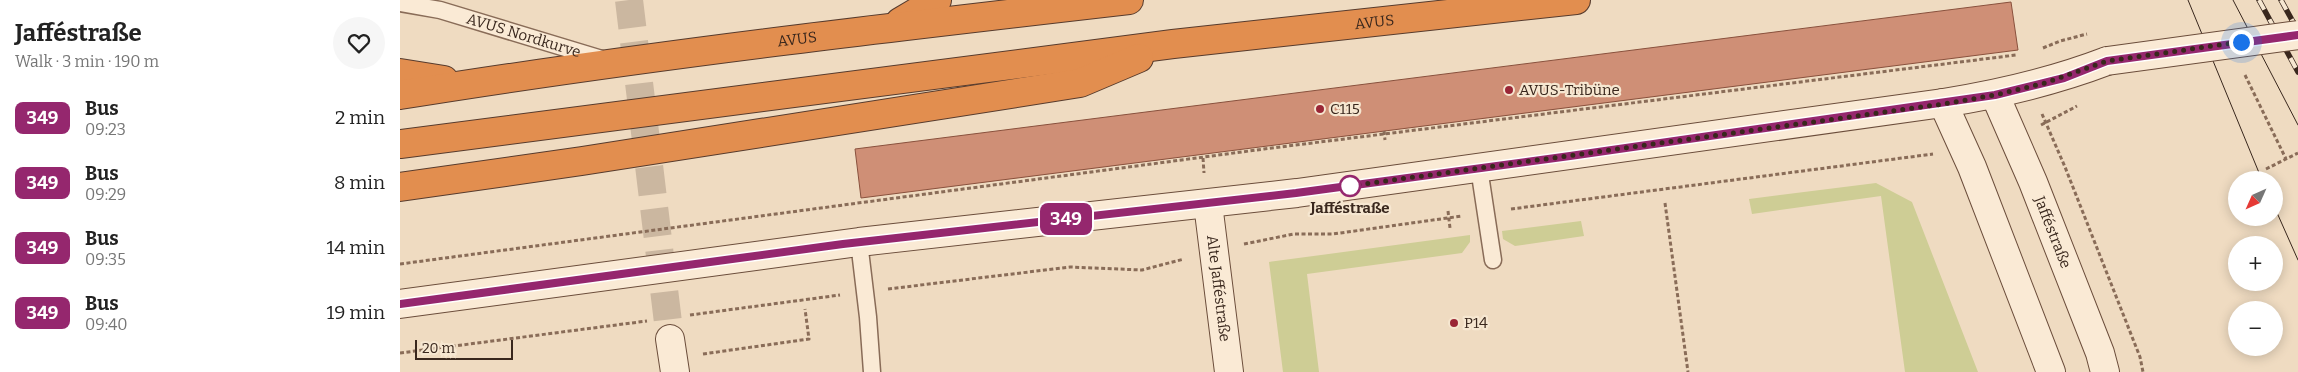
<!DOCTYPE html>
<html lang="en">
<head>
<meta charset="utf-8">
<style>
  :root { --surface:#fff; --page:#f6f6f6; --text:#222; --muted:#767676 }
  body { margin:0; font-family:Bitter,serif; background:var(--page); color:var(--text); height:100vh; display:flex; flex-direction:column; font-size:19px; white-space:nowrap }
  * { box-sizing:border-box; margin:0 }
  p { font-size:16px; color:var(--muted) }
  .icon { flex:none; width:28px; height:28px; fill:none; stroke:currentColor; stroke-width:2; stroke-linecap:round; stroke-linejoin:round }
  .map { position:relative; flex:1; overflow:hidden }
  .details { display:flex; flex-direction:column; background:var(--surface); width:400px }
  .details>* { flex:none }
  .badge { padding:0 10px; border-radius:8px; font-size:18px; line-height:32px }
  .needle { width:32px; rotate:225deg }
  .buttons { position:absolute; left:1828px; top:171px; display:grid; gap:10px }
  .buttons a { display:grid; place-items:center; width:55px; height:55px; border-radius:50%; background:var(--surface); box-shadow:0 2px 12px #0003; font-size:25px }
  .scale { position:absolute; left:15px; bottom:12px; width:98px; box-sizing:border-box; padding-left:5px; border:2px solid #39271d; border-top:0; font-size:14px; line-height:18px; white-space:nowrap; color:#39271d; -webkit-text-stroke:4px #f6e7d1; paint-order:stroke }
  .you { position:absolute; width:25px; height:25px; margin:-12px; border:4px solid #fff; border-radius:50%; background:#1a73e8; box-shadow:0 0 0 8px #1a73e833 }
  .map>.badge { position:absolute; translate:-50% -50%; box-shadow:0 0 0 2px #fff }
  .round { display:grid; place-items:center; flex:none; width:52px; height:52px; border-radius:26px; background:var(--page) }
  .headline { display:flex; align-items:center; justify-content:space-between; height:85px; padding:0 15px }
  h1 { font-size:24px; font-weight:700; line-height:38px }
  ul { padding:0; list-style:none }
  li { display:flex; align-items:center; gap:15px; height:65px; padding:0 15px }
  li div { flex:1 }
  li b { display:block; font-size:19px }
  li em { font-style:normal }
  li .badge { min-width:55px; font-weight:700; text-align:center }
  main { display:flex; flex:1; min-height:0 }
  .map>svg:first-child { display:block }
  .green { fill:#cecd95 }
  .building { fill:#cf8f76; stroke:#89513d }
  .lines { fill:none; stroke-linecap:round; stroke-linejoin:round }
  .secondary-tunnel { stroke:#cbb7a0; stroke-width:28; stroke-dasharray:28 14; stroke-linecap:butt }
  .lane-casing { stroke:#896c58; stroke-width:19 }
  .secondary-casing { stroke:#6b4d3b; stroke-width:30 }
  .highway-casing { stroke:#573b2d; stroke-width:30 }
  .path { stroke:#896c58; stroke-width:3; stroke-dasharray:4 2.5; stroke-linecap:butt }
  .lane { stroke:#faead5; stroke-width:16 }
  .secondary { stroke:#faead5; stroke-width:28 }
  .highway { stroke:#e28e4f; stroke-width:28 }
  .tram { stroke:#39271d; stroke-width:1 }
  .rail-casing { stroke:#39271d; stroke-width:5.5 }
  .rail { stroke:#f6e7d1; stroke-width:4; stroke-dasharray:11; stroke-linecap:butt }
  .secondary-bridge-casing { stroke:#6b4d3b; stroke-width:30; stroke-linecap:butt }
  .secondary-bridge { stroke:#faead5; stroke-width:28 }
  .line-casing { stroke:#fff; stroke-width:11 }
  .line { stroke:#95276e; stroke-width:8 }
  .walk { stroke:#39271d; stroke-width:5; stroke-dasharray:0 9 }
  .poi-dot { fill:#9a2636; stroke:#f6e7d1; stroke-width:2 }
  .stop-dot { fill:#fff; stroke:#95276e; stroke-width:2.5 }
  .labels { text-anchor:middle; stroke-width:4.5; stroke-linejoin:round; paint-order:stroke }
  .street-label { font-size:15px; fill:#39271d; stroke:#f6e7d1 }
  .poi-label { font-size:15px; fill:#39271d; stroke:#f6e7d1; text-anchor:start }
  .stop-label { font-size:15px; font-weight:bold; fill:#39271d; stroke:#f6e7d1 }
</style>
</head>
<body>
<main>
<section class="details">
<div class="headline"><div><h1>Jafféstraße</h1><p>Walk · 3 min · 190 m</p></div><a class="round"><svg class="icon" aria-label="heart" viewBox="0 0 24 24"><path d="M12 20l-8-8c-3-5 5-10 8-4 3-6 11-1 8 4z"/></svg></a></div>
<ul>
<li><span class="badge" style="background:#95276e;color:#fff">349</span><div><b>Bus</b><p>09:23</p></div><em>2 min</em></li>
<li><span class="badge" style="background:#95276e;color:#fff">349</span><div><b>Bus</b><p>09:29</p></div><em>8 min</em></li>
<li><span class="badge" style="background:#95276e;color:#fff">349</span><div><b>Bus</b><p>09:35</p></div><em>14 min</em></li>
<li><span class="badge" style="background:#95276e;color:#fff">349</span><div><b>Bus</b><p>09:40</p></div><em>19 min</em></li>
</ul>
</section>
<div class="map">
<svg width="1898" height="372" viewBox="0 0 1898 372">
  <rect width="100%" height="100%" fill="#efdbc1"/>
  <path class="green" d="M 1476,183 L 1512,202 L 1578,372 L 1505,372 L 1481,196 L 1352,214 L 1349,199 Z
    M 1181,221 L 1184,236 L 1115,246 L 1103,239 L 1102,231 Z
    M 1070,235 L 1070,242 L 1062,253 L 907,274 L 919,372 L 883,372 L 869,262 Z"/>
  <path class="building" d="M 1611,2 L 1618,50 L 461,198 L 455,149 Z"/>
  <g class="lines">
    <path class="secondary-tunnel" d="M 229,0 L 270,339"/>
    <g class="lane-casing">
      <g id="lane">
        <path id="s1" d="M 0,3 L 40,10 L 205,60"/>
        <path d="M 1079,168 L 1093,260"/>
        <path d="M 459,242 L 468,317 L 472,372"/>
      </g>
    </g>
    <g class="secondary-casing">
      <g id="secondary">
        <path id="s2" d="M 1595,95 L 1633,182 L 1700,353 L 1705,372"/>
        <path d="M 1543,103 L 1572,167 L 1651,372"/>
        <path id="s3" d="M 808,204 L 829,372"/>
        <path d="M 0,304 L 459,242 L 897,193 L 1543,103 C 1600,94 1652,82 1707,61"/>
        <path d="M 270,339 L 275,372"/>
      </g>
    </g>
    <g class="highway-casing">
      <g id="highway">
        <path d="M 500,22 L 537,0"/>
        <path d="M 0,73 L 44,80"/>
        <path id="s4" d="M 0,95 C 242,56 485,28 729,0"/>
        <path id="s5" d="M 0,144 L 773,44 L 1176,0"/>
        <path d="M 0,187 L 182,161 L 680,83 L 739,58"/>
      </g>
    </g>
    <path class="path" d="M 1643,48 L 1660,41 L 1687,34
      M 1845,75 L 1886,159
      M 1642,114 L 1665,167 L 1740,357 L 1743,372
      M 1641,125 L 1677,106
      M 984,131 L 985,140
      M 803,158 L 804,173
      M 1866,169 L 1898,153
      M 1265,203 L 1288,372
      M 1111,209 L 1533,154
      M 1048,211 L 1050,228
      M 844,244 L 894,234 L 933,234 L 1062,216
      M 0,264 L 864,149 L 1616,55
      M 488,289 L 670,267 L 742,270 L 784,259
      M 290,315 L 440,295
      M 0,353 L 247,321
      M 303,354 L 409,339 L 405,309"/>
    <use href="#lane" class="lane"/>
    <use href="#secondary" class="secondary"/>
    <use href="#highway" class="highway"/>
    <path class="tram" d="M 1788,0 L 1862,180
      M 1833,0 L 1898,125
      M 1874,206 L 1898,260"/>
    <g class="rail-casing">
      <path id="rail" d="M 1859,0 L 1898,72
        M 1881,0 L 1898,31"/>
    </g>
    <use href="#rail" class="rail"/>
    <g class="secondary-bridge-casing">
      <path id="secondary-bridge" d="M 1707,61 L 1898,35"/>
    </g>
    <use href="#secondary-bridge" class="secondary-bridge"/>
  </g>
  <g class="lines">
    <g class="line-casing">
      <path id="line" d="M 0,304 L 443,244 L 896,193 L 1170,156 L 1595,95 L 1664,78 L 1707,61 L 1898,35"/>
    </g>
    <use href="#line" class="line"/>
    <path class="walk" d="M 950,186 L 1543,104 L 1595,95 L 1645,83 L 1707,61 L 1841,42"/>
  </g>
  <g class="poi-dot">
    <circle cx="1109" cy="90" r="5"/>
    <circle cx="920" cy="109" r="5"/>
    <circle cx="1054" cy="323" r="5"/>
  </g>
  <circle class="stop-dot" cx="950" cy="186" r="10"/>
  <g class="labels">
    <g class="street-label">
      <text dy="5" stroke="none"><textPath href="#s5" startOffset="982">AVUS</textPath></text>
      <text dy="5" stroke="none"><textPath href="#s1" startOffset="128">AVUS Nordkurve</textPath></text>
      <text dy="5" stroke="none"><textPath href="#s4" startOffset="401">AVUS</textPath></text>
      <text dy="5" stroke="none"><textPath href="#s2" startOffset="149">Jafféstraße</textPath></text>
      <text dy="5" stroke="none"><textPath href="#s3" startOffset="85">Alte Jafféstraße</textPath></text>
    </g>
    <g class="poi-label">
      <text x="1119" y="95">AVUS-Tribüne</text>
      <text x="930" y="114">C115</text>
      <text x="1064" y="328">P14</text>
    </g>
    <g class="stop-label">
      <text x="950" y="213">Jafféstraße</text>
    </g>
  </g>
</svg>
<div class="buttons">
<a><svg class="needle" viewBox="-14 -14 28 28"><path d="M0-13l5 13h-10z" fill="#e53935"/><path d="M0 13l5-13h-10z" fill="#767676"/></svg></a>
<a>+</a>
<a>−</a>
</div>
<div class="scale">20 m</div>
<div class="you" style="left:1841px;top:42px"></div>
<b class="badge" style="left:666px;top:219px;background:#95276e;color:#fff">349</b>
</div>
</main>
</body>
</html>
